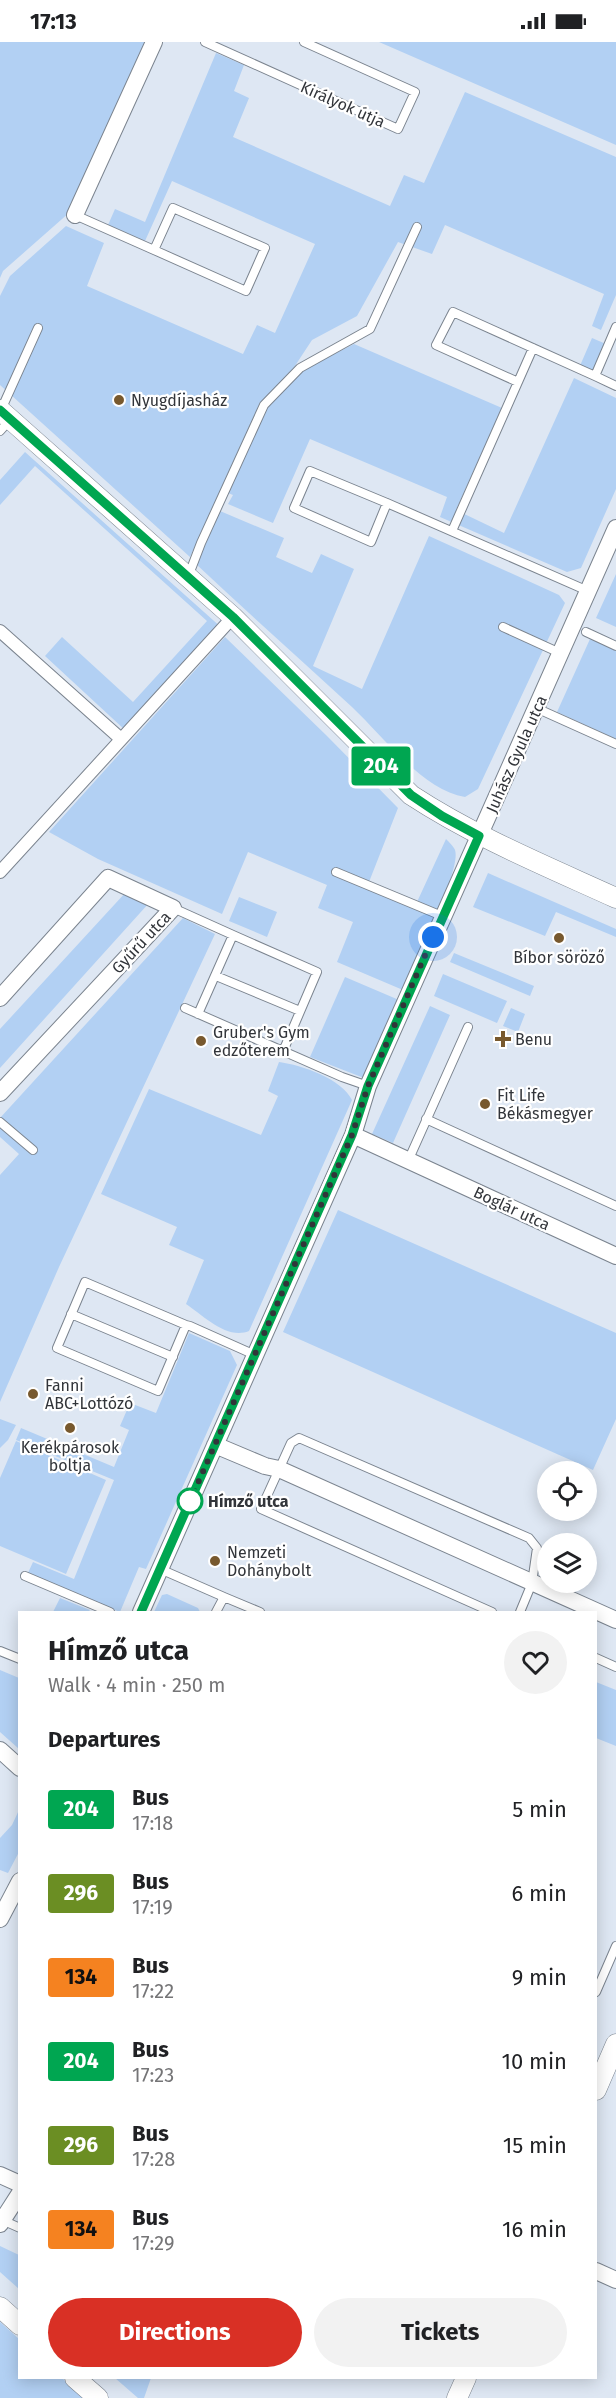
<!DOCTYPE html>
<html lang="en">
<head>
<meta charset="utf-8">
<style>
  :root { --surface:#fff; --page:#f2f2f2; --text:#202124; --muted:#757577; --accent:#d93025 }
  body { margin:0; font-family:"Fira Sans",sans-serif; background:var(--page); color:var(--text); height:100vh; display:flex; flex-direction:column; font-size:22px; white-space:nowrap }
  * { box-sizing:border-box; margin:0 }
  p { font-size:20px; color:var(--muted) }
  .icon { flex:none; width:33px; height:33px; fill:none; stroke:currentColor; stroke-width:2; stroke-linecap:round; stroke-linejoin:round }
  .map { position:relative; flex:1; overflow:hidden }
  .details { position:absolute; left:18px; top:1569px; width:579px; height:768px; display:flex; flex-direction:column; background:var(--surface); border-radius:0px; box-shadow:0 3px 15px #0003 }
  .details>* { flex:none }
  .badge { padding:0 12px; border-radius:4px; font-size:21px; line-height:39px }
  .controls { position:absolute; left:537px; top:1419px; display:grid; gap:12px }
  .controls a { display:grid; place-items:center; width:60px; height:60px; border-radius:50%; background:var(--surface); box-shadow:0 3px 15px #0003; font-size:30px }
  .you { position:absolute; width:30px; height:30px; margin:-15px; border:4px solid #fff; border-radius:50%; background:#1a73e8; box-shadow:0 0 0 9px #1a73e833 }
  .map>.badge { position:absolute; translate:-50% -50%; box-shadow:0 0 0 3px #fff }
  h2 { padding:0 30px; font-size:22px; line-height:54px }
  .round { display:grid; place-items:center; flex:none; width:63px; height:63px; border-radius:32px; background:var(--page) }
  .summary { display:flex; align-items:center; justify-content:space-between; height:102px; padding:0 30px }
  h1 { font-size:28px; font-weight:700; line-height:45px }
  .button { display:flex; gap:12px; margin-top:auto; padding:12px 30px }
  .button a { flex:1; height:69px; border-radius:36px; background:var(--accent); color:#fff; font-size:24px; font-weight:700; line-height:69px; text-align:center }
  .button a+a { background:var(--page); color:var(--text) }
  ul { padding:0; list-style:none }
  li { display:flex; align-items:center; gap:18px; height:84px; padding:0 30px }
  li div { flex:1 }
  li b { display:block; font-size:22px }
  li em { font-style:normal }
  li .badge { min-width:66px; font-weight:700; text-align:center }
  .status { display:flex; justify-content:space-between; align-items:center; height:42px; padding:0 30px; background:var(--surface); direction:ltr }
  .status svg { height:16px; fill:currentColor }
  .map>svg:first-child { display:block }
  .green { fill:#b2d0f3 }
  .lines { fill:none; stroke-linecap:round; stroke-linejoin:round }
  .service-casing { stroke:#7b848f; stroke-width:10 }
  .pedestrian-casing { stroke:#7b848f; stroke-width:14 }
  .minor-casing { stroke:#7b848f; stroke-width:18 }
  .tertiary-casing { stroke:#7b848f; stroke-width:21 }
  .service { stroke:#fff; stroke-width:8 }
  .pedestrian { stroke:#fff; stroke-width:12 }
  .minor { stroke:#fff; stroke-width:16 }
  .tertiary { stroke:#fff; stroke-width:20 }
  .line-casing { stroke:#fff; stroke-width:14 }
  .line { stroke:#00a651; stroke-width:9 }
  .walk { stroke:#32353a; stroke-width:6; stroke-dasharray:0 10.8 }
  .poi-dot { fill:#78592e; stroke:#fff; stroke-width:2 }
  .stop-dot { fill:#fff; stroke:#00a651; stroke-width:3 }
  .labels { text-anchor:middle; stroke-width:4.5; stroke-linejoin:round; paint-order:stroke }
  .street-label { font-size:16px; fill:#32353a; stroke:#fff }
  .poi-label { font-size:16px; fill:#32353a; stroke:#fff; text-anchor:start }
  .stop-label { font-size:16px; font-weight:bold; fill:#32353a; stroke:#fff; text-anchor:start }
</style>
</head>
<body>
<div class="status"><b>17:13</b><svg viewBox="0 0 49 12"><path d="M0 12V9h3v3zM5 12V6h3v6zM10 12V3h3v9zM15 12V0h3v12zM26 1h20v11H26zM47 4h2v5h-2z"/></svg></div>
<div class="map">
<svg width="616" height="2356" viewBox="0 0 616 2356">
  <rect width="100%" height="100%" fill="#dee7f3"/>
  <path class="green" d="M 0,0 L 146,0 L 70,170 L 3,229 L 0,236 Z
    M 379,0 L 616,0 L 616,103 Z
    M 216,11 L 244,23 L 234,49 L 249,56 L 233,95 L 390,164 L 404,133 L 424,141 L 465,50 L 616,115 L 616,253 L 601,288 L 592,284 L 604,252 L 445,183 L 432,212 L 398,200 L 357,274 L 312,298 L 287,336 L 260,361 L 190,515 L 0,343 L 0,254 L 10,234 L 66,184 L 104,201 L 87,244 L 243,312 L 257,283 L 275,291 L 315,202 L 172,139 L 145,199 L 108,183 L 115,167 L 145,180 Z
    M 592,296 L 606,302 L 593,332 L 579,326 Z
    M 354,302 L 502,366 L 456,468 L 504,491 L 574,336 L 616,356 L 616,447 L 581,526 L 567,530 L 440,475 L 447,455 L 310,397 L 273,481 L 228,462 L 233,453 L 228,451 L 266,365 L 303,328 Z
    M 25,410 L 223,587 L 125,688 L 45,614 L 62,595 L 133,660 L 207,579 L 35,424 L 0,463 L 0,438 Z
    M 220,469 L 284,496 L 276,515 L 312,531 L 321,512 L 354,527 L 313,624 L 362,647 L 429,494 L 559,553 L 565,561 L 478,747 L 465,755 C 422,748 383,694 352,665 C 300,617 247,570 196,522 Z
    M 616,532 L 616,585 L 596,576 Z
    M 225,595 L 326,693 L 398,766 L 369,840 L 417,860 L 446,797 C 449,800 454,805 455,808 C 462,827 413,925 403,948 L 337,920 L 353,880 L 318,866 L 327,843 L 248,810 L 222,872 L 98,817 L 49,790 Z
    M 590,597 L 616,608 L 616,697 L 557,670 Z
    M 488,831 L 616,887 L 616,895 L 556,870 L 545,894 L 473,865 Z
    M 126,850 L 149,861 L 0,1026 L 0,987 Z
    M 239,855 L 277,870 L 267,895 L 229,879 Z
    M 183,876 L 215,892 L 59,1225 L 0,1360 L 0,1133 L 19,1112 L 0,1095 L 0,1076 Z
    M 454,911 L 534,944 L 530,954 L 450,920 Z
    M 443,932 L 507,959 L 497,981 L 434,954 Z
    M 345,935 L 399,958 L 364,1036 L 310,1015 Z
    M 430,964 L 450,973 L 393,1101 L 372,1092 Z
    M 511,966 L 525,972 L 518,990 L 503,984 Z
    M 279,1020 C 302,1023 342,1037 352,1058 L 249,1289 C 227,1298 204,1274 186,1262 L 204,1218 L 169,1203 L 177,1185 L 101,1152 L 149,1047 L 261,1093 L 278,1054 L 268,1049 Z
    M 338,1168 L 616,1291 L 616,1377 L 593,1428 L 283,1290 Z
    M 189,1291 L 230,1309 L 237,1323 L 146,1527 L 139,1525 L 120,1570 L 27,1533 L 33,1520 L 74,1537 L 114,1438 L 16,1398 L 21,1386 L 114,1425 L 129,1388 L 120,1384 L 130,1361 L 156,1371 Z
    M 0,1377 L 16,1383 L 8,1398 L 0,1406 Z
    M 16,1399 L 106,1438 L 66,1532 L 0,1504 L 0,1436 Z
    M 167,1552 L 198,1566 L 200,1570 L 154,1570 L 162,1553 Z
    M 60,1556 L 90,1568 L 88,1570 L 53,1570 Z
    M 0,1628 L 19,1636 L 19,1707 L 0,1690 Z
    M 596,1640 L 616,1648 L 616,1704 L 596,1696 Z
    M 19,1768 L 19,1810 L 8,1831 L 0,1828 L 0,1796 L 12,1783 Z
    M 0,2204 L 19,2213 L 19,2247 L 0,2230 Z
    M 0,2280 L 19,2297 L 20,2336 L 62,2336 L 84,2356 L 0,2356 Z
    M 115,2336 L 151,2336 L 144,2356 L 138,2356 Z"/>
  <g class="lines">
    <g class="service-casing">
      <path id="service" d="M 205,0 L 398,87 L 415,50 L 304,0
        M 75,173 L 154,208 L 173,166 L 265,206 L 246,249 L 154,208
        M 533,306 L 518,340 L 436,303 L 453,270 L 595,334 L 616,344
        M 595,334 L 616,285
        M 1,368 L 38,286
        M 0,389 L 10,378
        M 387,461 L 310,429 L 294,466 L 371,500 L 387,461 L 588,549
        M 452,489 L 518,340
        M 188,535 L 201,501 L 264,363 L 300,326 L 370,287 L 417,185
        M 503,585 L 560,611
        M 586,590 L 616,604
        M 536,666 L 616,702
        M 336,830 L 442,874
        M 173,866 L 233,893
        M 216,934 L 300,969
        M 185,966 L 342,1035 L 368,1044
        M 198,972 L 233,893 L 317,930 L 284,1007
        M 426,1077 L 616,1164
        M 0,1080 L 33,1108
        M 408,1119 L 468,985
        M 71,1272 L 173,1315
        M 186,1283 L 158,1349 L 57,1306 L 85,1240 L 186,1283 L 190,1284 L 255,1313
        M 160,1527 L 224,1555 L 216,1570
        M 25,1534 L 110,1570
        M 224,1555 L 260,1570
        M 492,1570 L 261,1467 L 291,1401 L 299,1396 L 529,1496 L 537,1506 L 532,1541 L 520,1570
        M 0,1609 L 20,1617
        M 596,1616 L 616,1625
        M 596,1950 L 616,1904
        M 2,2178 L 20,2186"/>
    </g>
    <g class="pedestrian-casing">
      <path id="pedestrian" d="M 0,589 L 121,697
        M 0,830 L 233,575"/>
    </g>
    <g class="minor-casing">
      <path id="minor" d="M 75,173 L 154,0
        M 0,956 L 108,836 L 173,866 L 0,1051
        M 353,1093 L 616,1214
        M 215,1403 L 265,1424 L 279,1427 L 616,1578
        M 141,1570 L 353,1093 L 368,1044 L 616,486
        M 0,1708 L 20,1726
        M 0,1877 L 20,1839
        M 0,2133 L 20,2142
        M 0,2182 L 20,2151
        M 596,2229 L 616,2238"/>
    </g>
    <g class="tertiary-casing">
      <path id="tertiary" d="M 0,368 L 233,575 L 411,753 C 475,795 546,824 616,856
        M 596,2048 L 616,2002
        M 0,2265 L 20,2283
        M 75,2336 L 98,2356
        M 457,2356 L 466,2336"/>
    </g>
    <use href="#service" class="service"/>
    <use href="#pedestrian" class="pedestrian"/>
    <use href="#minor" class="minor"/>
    <use href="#tertiary" class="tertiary"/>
  </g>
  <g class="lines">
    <g class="line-casing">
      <path id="line" d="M 0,368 L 233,575 L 411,753 L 442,774 L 479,794 L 368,1044 L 352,1093 L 141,1570"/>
    </g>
    <use href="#line" class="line"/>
    <path class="walk" d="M 190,1459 L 352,1093 L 368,1044 L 433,895"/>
  </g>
  <g class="poi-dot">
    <circle cx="119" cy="358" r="6"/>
    <circle cx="559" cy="896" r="6"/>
    <path d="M500 988h6v6h6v6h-6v6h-6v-6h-6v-6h6z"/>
    <circle cx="201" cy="999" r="6"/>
    <circle cx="485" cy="1062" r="6"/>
    <circle cx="33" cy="1352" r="6"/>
    <circle cx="70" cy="1386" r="6"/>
    <circle cx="215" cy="1519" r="6"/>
  </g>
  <circle class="stop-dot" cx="190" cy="1459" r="12"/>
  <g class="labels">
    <g class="street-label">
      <text transform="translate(343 62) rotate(24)" y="6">Királyok útja</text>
      <text transform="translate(516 712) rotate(-66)" y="6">Juhász Gyula utca</text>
      <text transform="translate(141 900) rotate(-47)" y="6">Gyűrű utca</text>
      <text transform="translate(512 1166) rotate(25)" y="6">Boglár utca</text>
    </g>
    <g class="poi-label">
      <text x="131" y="364">Nyugdíjasház</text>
      <text x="559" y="921" text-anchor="middle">Bíbor söröző</text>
      <text x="213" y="996">Gruber's Gym<tspan x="213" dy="18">edzőterem</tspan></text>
      <text x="515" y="1003">Benu</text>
      <text x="497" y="1059">Fit Life<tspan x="497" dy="18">Békásmegyer</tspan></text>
      <text x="45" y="1349">Fanni<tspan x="45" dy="18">ABC+Lottózó</tspan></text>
      <text x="70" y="1411" text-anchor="middle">Kerékpárosok<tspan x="70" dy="18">boltja</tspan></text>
      <text x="227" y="1516">Nemzeti<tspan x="227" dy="18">Dohánybolt</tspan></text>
    </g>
    <g class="stop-label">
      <text x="208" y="1465">Hímző utca</text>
    </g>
  </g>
</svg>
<div class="controls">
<a><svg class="icon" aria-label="locate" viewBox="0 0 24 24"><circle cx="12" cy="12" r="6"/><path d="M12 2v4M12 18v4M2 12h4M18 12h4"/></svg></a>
<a><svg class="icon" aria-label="layers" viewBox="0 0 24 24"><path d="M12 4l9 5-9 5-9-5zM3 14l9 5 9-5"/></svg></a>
</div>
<div class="you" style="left:433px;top:895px"></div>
<b class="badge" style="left:381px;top:724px;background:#00a651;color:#fff">204</b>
<section class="details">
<div class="summary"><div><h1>Hímző utca</h1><p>Walk · 4 min · 250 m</p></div><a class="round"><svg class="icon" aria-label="heart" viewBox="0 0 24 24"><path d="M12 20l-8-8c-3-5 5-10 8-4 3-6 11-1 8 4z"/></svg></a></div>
<h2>Departures</h2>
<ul>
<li><span class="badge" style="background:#00a651;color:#fff">204</span><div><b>Bus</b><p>17:18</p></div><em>5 min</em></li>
<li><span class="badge" style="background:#6b8e23;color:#fff">296</span><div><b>Bus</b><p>17:19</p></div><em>6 min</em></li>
<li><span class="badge" style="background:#f58220;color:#111">134</span><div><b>Bus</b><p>17:22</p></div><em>9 min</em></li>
<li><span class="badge" style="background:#00a651;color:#fff">204</span><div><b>Bus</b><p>17:23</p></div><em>10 min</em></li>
<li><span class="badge" style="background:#6b8e23;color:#fff">296</span><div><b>Bus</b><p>17:28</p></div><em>15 min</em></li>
<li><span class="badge" style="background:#f58220;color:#111">134</span><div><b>Bus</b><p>17:29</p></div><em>16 min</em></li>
</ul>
<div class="button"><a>Directions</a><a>Tickets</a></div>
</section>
</div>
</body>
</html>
